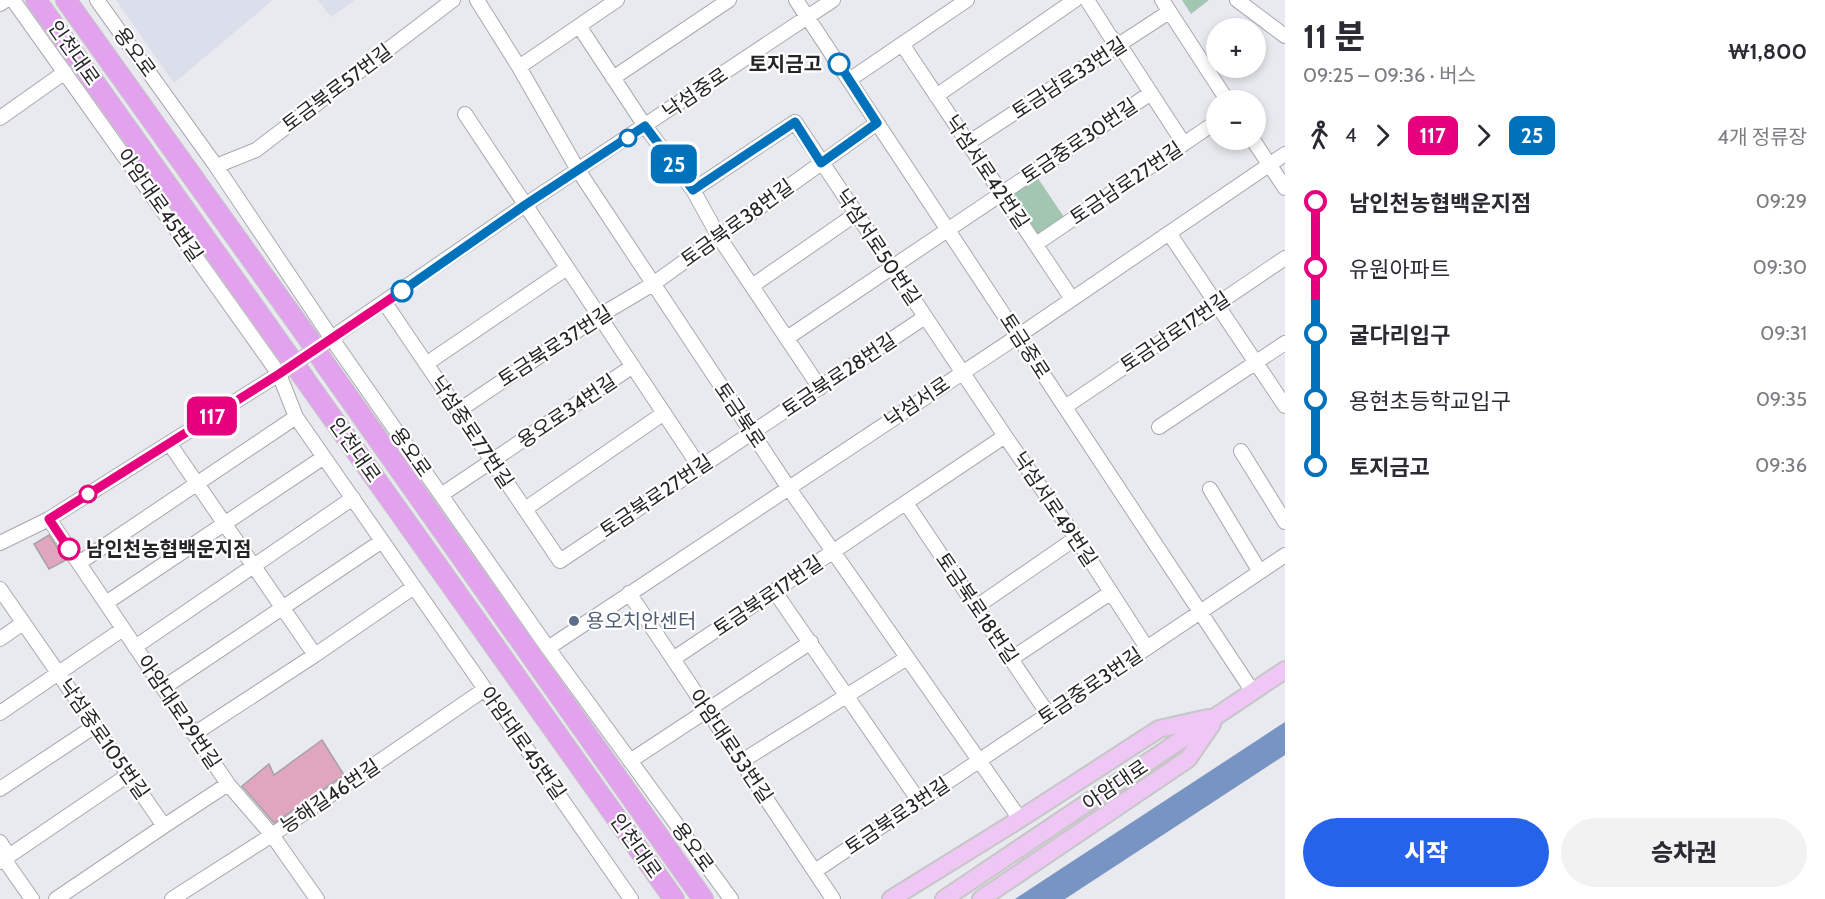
<!DOCTYPE html>
<html lang="ko">
<head>
<meta charset="utf-8">
<style>
  :root { --surface:#fff; --page:#f2f2f3; --text:#2b2b33; --muted:#7c7c81; --accent:#2563eb }
  body { margin:0; font-family:Cabin,"Noto Sans KR",sans-serif; background:var(--page); color:var(--text); height:100vh; display:flex; flex-direction:column; font-size:22px; white-space:nowrap }
  * { box-sizing:border-box; margin:0 }
  p { font-size:20px; color:var(--muted) }
  .icon { flex:none; width:33px; height:33px; fill:none; stroke:currentColor; stroke-width:2; stroke-linecap:round; stroke-linejoin:round }
  .map { position:relative; flex:1; overflow:hidden }
  .side { display:flex; flex-direction:column; background:var(--surface); width:540px }
  .side>* { flex:none }
  .badge { padding:0 12px; border-radius:9px; font-size:21px; line-height:39px }
  .tools { position:absolute; left:1206px; top:18px; display:grid; gap:12px }
  .tools a { display:grid; place-items:center; width:60px; height:60px; border-radius:50%; background:var(--surface); box-shadow:0 3px 9px #0003; font-size:30px }
  .map>.badge { position:absolute; translate:-50% -50%; box-shadow:0 0 0 3px #fff }
  .legs { display:flex; align-items:center; gap:9px; height:66px; padding:0 18px; font-size:20px }
  .legs p { margin-inline-start:auto }
  .head { display:flex; align-items:center; justify-content:space-between; height:102px; padding:0 18px }
  h1 { font-size:33px; font-weight:800; line-height:45px }
  .primary-button { display:flex; gap:12px; margin-top:auto; padding:12px 18px }
  .primary-button a { flex:1; height:69px; border-radius:36px; background:var(--accent); color:#fff; font-size:24px; font-weight:800; line-height:69px; text-align:center }
  .primary-button a+a { background:var(--page); color:var(--text) }
  ul { padding:0 18px; list-style:none }
  li { display:flex; align-items:center; gap:21px; height:66px; font-size:22px }
  li i { display:grid; place-items:center; width:9px; height:100%; margin:0 8px; background:currentColor }
  li i::after { content:''; width:15px; height:15px; margin:-8px; border:4px solid; border-radius:50%; background:var(--surface) }
  li p { margin-inline-start:auto }
  li:first-child i { background:linear-gradient(#0000 50%,currentColor 0) }
  li:last-child i { background:linear-gradient(currentColor 50%,#0000 0) }
  main { display:flex; flex:1; min-height:0 }
  .map>svg:first-child { display:block }
  .built { fill:#dbdeeb }
  .green { fill:#a2c6b2 }
  .water { fill:#7894c2 }
  .building { fill:#e0a6c0; stroke:#a7a1a3; stroke-width:1.5 }
  .lines { fill:none; stroke-linecap:round; stroke-linejoin:round }
  .minor-casing { stroke:#a8a9af; stroke-width:16 }
  .major-casing { stroke:#c6c6c7; stroke-width:20 }
  .highway-casing { stroke:#c6c6c7; stroke-width:22 }
  .minor { stroke:#fff; stroke-width:14 }
  .major { stroke:#eec7f5; stroke-width:16 }
  .highway { stroke:#e2a2ee; stroke-width:20 }
  .highway-bridge-casing { stroke:#c6c6c7; stroke-width:22; stroke-linecap:butt }
  .highway-bridge { stroke:#e2a2ee; stroke-width:20 }
  .line-1-casing { stroke:#fff; stroke-width:14 }
  .line-2-casing { stroke:#fff; stroke-width:14 }
  .line-1 { stroke:#e6007e; stroke-width:9 }
  .line-2 { stroke:#0072bc; stroke-width:9 }
  .stop-2-dot { fill:#fff; stroke:#0072bc; stroke-width:3 }
  .stop-1-dot { fill:#fff; stroke:#e6007e; stroke-width:3 }
  .service-dot { fill:#5c6f8a; stroke:#fff; stroke-width:2 }
  .labels { text-anchor:middle; stroke-width:4.5; stroke-linejoin:round; paint-order:stroke }
  .street-label { font-size:20px; fill:#252527; stroke:#fff }
  .stop-label { font-size:20px; font-weight:bold; fill:#252527; stroke:#fff; text-anchor:end }
  .service-label { font-size:20px; fill:#4e5e75; stroke:#fff; text-anchor:start }
</style>
</head>
<body>
<main>
<div class="map">
<svg width="1285" height="899" viewBox="0 0 1285 899">
  <rect width="100%" height="100%" fill="#e8eaef"/>
  <path class="built" d="M 116,0 L 273,0 L 174,83 Z
    M 318,0 L 355,0 L 331,17 Z"/>
  <path class="green" d="M 1182,0 L 1209,0 L 1191,14 Z
    M 1035,174 L 1066,220 L 1037,241 L 1004,194 Z"/>
  <path class="water" d="M 1285,722 L 1285,755 L 1065,899 L 1015,899 Z"/>
  <path class="building" d="M 49,535 L 66,560 L 49,569 L 34,544 Z
    M 322,740 L 344,775 L 274,823 L 242,786 L 269,764 L 274,775 Z"/>
  <g class="lines">
    <g class="minor-casing">
      <path id="minor" d="M 13,0 L 279,374 L 296,417 L 631,899
        M 97,0 L 216,166 L 332,339 L 548,648 L 731,899
        M 477,0 L 519,67 L 578,170 L 788,487 L 1020,819
        M 796,0 L 1253,692
        M 1087,0 L 1110,36 L 1121,47 L 1184,144
        M 1162,0 L 1227,100
        M 1237,0 L 1285,36
        M 0,4 L 6,0
        M 579,26 L 645,126 L 693,190 L 719,237 L 820,388
        M 902,44 L 1072,299
        M 519,67 L 617,0
        M 613,78 L 729,0
        M 849,80 L 967,0
        M 936,96 L 1075,0
        M 465,114 L 699,466
        M 0,118 L 65,72
        M 1253,140 L 1285,188
        M 968,143 L 1169,12
        M 216,166 L 256,150 L 453,0
        M 693,190 L 795,122 L 1005,436 L 1076,538 L 1147,648
        M 1169,233 L 1285,406
        M 1036,244 L 1216,122
        M 752,286 L 856,214
        M 385,303 L 560,561 L 925,317
        M 787,338 L 1151,93
        M 426,364 L 567,268
        M 1065,407 L 1285,258
        M 458,411 L 599,316 L 653,284 L 877,123
        M 1159,427 L 1285,343
        M 169,443 L 315,655
        M 1241,451 L 1285,522
        M 1210,489 L 1260,572
        M 441,495 L 633,366
        M 906,503 L 1048,714
        M 525,509 L 664,413
        M 49,519 L 228,784 L 272,835 L 317,899
        M 0,543 L 49,519 L 279,374 L 525,205 L 833,0
        M 79,563 L 296,417
        M 0,589 L 164,826 L 228,784
        M 775,592 L 919,801
        M 629,593 L 833,899
        M 106,603 L 324,457
        M 976,607 L 1076,538
        M 0,639 L 23,623
        M 135,647 L 353,498
        M 548,648 L 1018,336 L 1285,154
        M 673,659 L 1005,436
        M 1011,659 L 1110,593
        M 163,688 L 382,541
        M 0,713 L 123,629
        M 194,734 L 315,655 L 414,587
        M 630,761 L 811,642
        M 742,761 L 907,658
        M 0,789 L 95,726
        M 0,842 L 9,856
        M 4,859 L 32,899
        M 0,862 L 128,775
        M 815,871 L 1285,555
        M 56,899 L 164,826
        M 172,899 L 272,835 L 485,689"/>
    </g>
    <g class="major-casing">
      <path id="major" d="M 891,899 L 1020,819 L 1159,729 L 1208,718
        M 944,899 L 1285,670
        M 981,899 L 1188,759 L 1212,724"/>
    </g>
    <g class="highway-casing">
      <path id="highway" d="M 36,0 L 286,352
        M 66,0 L 308,338
        M 325,364 L 703,899
        M 304,378 L 674,899"/>
    </g>
    <use href="#minor" class="minor"/>
    <use href="#major" class="major"/>
    <use href="#highway" class="highway"/>
    <g class="highway-bridge-casing">
      <path id="highway-bridge" d="M 308,338 L 325,364
        M 286,352 L 304,378"/>
    </g>
    <use href="#highway-bridge" class="highway-bridge"/>
  </g>
  <g class="lines">
    <g class="line-1-casing">
      <path id="line-1" d="M 69,549 L 49,519 L 279,374 L 402,291"/>
    </g>
    <g class="line-2-casing">
      <path id="line-2" d="M 402,291 L 525,205 L 645,126 L 693,190 L 795,122 L 821,163 L 877,123 L 839,64"/>
    </g>
    <use href="#line-1" class="line-1"/>
    <use href="#line-2" class="line-2"/>
  </g>
  <g class="stop-2-dot">
    <circle cx="839" cy="64" r="10"/>
    <circle cx="628" cy="138" r="8"/>
    <circle cx="402" cy="291" r="10"/>
  </g>
  <g class="stop-1-dot">
    <circle cx="88" cy="494" r="8"/>
    <circle cx="69" cy="549" r="10"/>
  </g>
  <circle class="service-dot" cx="574" cy="621" r="6"/>
  <g class="labels">
    <g class="street-label">
      <text transform="translate(135 52) rotate(54)" y="7">용오로</text>
      <text transform="translate(74 53) rotate(55)" y="7">인천대로</text>
      <text transform="translate(1069 78) rotate(-33)" y="7">토금남로33번길</text>
      <text transform="translate(337 88) rotate(-37)" y="7">토금북로57번길</text>
      <text transform="translate(695 93) rotate(-34)" y="7">낙섬중로</text>
      <text transform="translate(1079 141) rotate(-34)" y="7">토금중로30번길</text>
      <text transform="translate(987 172) rotate(56)" y="7">낙섬서로42번길</text>
      <text transform="translate(1126 183) rotate(-34)" y="7">토금남로27번길</text>
      <text transform="translate(160 205) rotate(55)" y="7">아암대로45번길</text>
      <text transform="translate(737 223) rotate(-36)" y="7">토금북로38번길</text>
      <text transform="translate(878 247) rotate(56)" y="7">낙섬서로50번길</text>
      <text transform="translate(1175 332) rotate(-34)" y="7">토금남로17번길</text>
      <text transform="translate(555 346) rotate(-33)" y="7">토금북로37번길</text>
      <text transform="translate(1025 346) rotate(57)" y="7">토금중로</text>
      <text transform="translate(839 375) rotate(-34)" y="7">토금북로28번길</text>
      <text transform="translate(917 402) rotate(-34)" y="7">낙섬서로</text>
      <text transform="translate(567 411) rotate(-34)" y="7">용오로34번길</text>
      <text transform="translate(740 415) rotate(56)" y="7">토금북로</text>
      <text transform="translate(472 432) rotate(56)" y="7">낙섬중로77번길</text>
      <text transform="translate(355 450) rotate(55)" y="7">인천대로</text>
      <text transform="translate(411 452) rotate(55)" y="7">용오로</text>
      <text transform="translate(656 496) rotate(-34)" y="7">토금북로27번길</text>
      <text transform="translate(1055 509) rotate(56)" y="7">낙섬서로49번길</text>
      <text transform="translate(768 596) rotate(-34)" y="7">토금북로17번길</text>
      <text transform="translate(977 608) rotate(56)" y="7">토금북로18번길</text>
      <text transform="translate(1090 686) rotate(-34)" y="7">토금중로3번길</text>
      <text transform="translate(179 712) rotate(56)" y="7">아암대로29번길</text>
      <text transform="translate(104 739) rotate(55)" y="7">낙섬중로105번길</text>
      <text transform="translate(523 743) rotate(55)" y="7">아암대로45번길</text>
      <text transform="translate(731 746) rotate(56)" y="7">아암대로53번길</text>
      <text transform="translate(1115 785) rotate(-34)" y="7">아암대로</text>
      <text transform="translate(330 796) rotate(-34)" y="7">능해길46번길</text>
      <text transform="translate(897 816) rotate(-34)" y="7">토금북로3번길</text>
      <text transform="translate(636 846) rotate(55)" y="7">인천대로</text>
      <text transform="translate(693 847) rotate(54)" y="7">용오로</text>
    </g>
    <g class="stop-label">
      <text x="822" y="71">토지금고</text>
      <text x="86" y="556" text-anchor="start">남인천농협백운지점</text>
    </g>
    <g class="service-label">
      <text x="586" y="628">용오치안센터</text>
    </g>
  </g>
</svg>
<div class="tools">
<a>+</a>
<a>−</a>
</div>
<b class="badge" style="left:212px;top:416px;background:#e6007e;color:#fff">117</b>
<b class="badge" style="left:674px;top:164px;background:#0072bc;color:#fff">25</b>
</div>
<section class="side">
<div class="head"><div><h1>11 분</h1><p>09:25 – 09:36 · 버스</p></div><b>₩1,800</b></div>
<div class="legs"><svg class="icon" aria-label="walk" viewBox="0 0 24 24"><circle cx="13" cy="4" r="2"/><path d="M13 8l-2 6 4 7M11 14l-3 7M7 12l3-4h3l4 4"/></svg>4<svg class="icon" aria-label="forward" viewBox="0 0 24 24"><path d="M9 5l7 7-7 7"/></svg><b class="badge" style="background:#e6007e;color:#fff">117</b><svg class="icon" aria-label="forward" viewBox="0 0 24 24"><path d="M9 5l7 7-7 7"/></svg><b class="badge" style="background:#0072bc;color:#fff">25</b><p>4개 정류장</p></div>
<ul>
<li><i style="color:#e6007e"></i><b>남인천농협백운지점</b><p>09:29</p></li>
<li><i style="color:#e6007e"></i><span>유원아파트</span><p>09:30</p></li>
<li><i style="color:#0072bc"></i><b>굴다리입구</b><p>09:31</p></li>
<li><i style="color:#0072bc"></i><span>용현초등학교입구</span><p>09:35</p></li>
<li><i style="color:#0072bc"></i><b>토지금고</b><p>09:36</p></li>
</ul>
<div class="primary-button"><a>시작</a><a>승차권</a></div>
</section>
</main>
</body>
</html>
